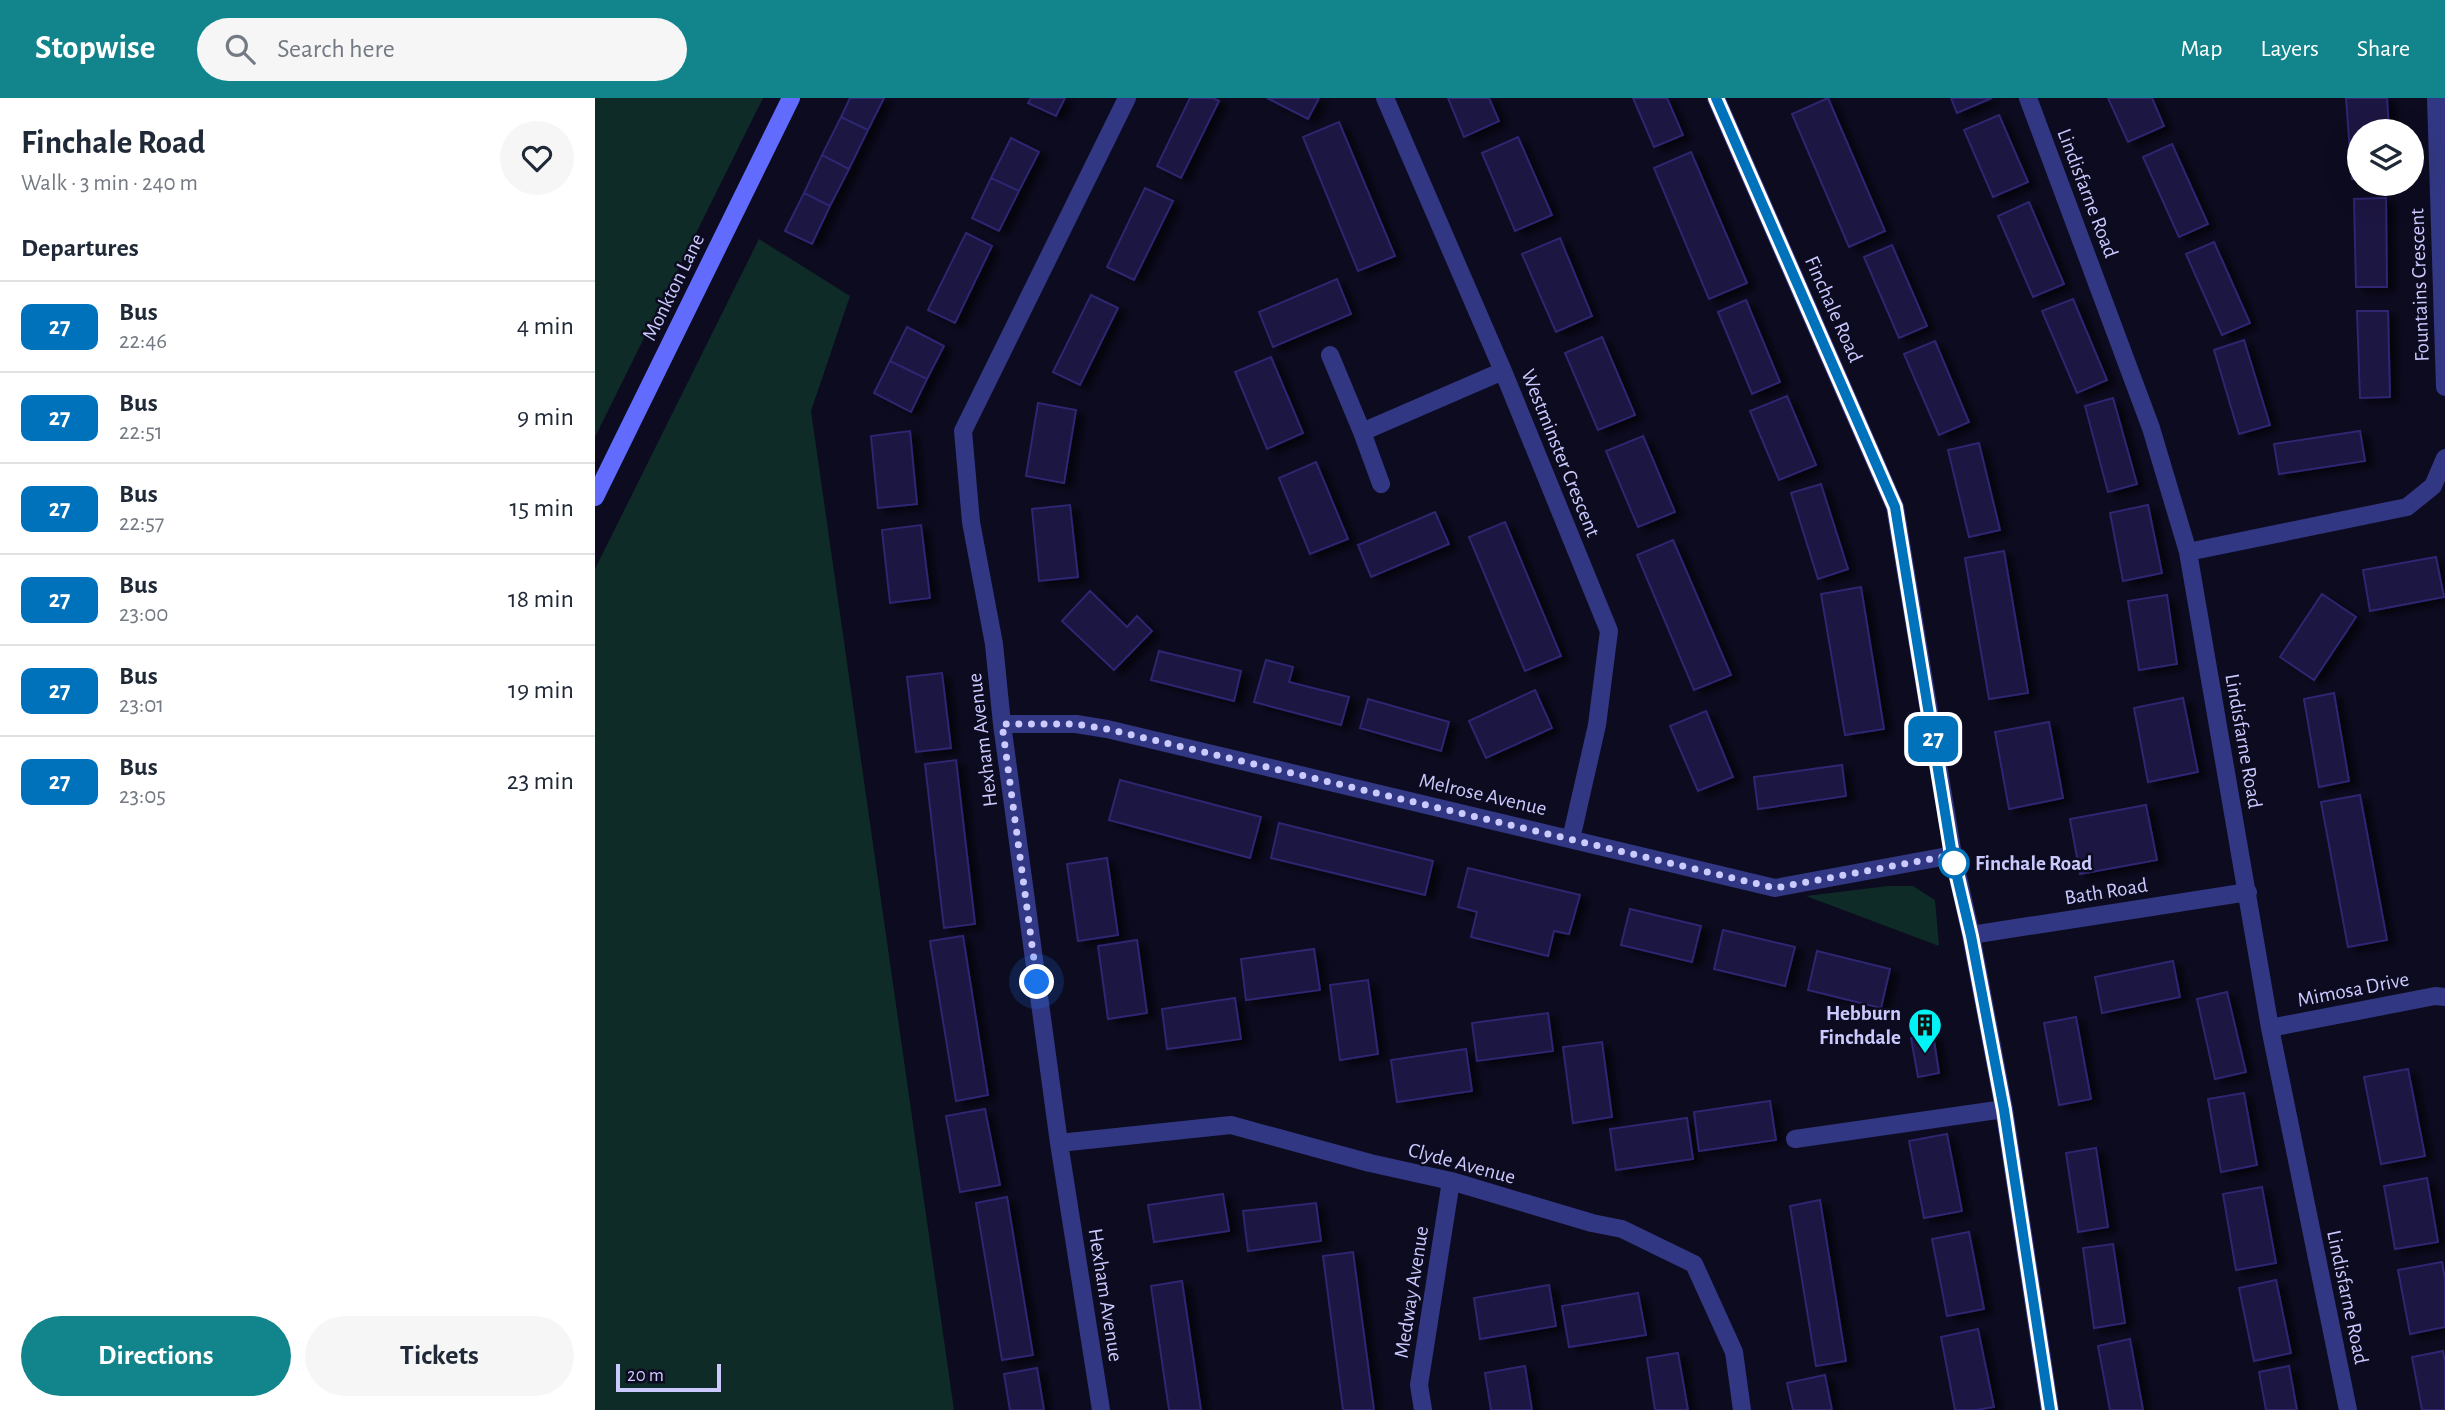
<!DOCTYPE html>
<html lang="en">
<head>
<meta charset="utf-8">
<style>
  :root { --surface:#fff; --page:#f6f6f7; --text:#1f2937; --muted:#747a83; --line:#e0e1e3; --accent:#11848c }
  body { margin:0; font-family:"Alegreya Sans",sans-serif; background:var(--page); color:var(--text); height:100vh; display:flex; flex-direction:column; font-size:26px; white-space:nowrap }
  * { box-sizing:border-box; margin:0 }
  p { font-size:23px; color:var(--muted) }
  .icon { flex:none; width:38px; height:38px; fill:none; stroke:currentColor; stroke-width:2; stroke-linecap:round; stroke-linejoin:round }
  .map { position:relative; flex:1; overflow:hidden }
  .panel { display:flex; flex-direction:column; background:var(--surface); width:595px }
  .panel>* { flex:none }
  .badge { padding:0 14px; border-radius:10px; font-size:24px; line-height:46px }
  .controls { position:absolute; left:1752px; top:21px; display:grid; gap:14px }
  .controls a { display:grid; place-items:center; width:77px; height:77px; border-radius:50%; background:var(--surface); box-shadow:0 7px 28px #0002; font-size:35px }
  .scale { position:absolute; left:21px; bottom:18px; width:105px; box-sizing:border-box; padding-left:7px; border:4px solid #cbcaff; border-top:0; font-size:19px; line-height:24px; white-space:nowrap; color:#cbcaff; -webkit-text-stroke:5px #0d0b20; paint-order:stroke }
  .you { position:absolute; width:35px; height:35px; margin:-18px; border:5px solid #fff; border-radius:50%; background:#1a73e8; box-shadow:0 0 0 10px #1a73e833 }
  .map>.badge { position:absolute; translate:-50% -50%; box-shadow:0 0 0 4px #fff }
  h2 { padding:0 21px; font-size:26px; line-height:63px }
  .round { display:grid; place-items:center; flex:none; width:74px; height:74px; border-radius:37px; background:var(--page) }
  .overview { display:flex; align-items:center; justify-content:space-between; height:119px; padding:0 21px }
  h1 { font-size:33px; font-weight:600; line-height:52px }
  .cta { display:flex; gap:14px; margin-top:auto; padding:14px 21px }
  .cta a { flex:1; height:80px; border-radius:42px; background:var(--accent); color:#fff; font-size:28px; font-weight:600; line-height:80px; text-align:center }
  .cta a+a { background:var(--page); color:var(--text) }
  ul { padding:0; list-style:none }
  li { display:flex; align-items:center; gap:21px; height:91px; padding:0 21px; border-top:2px solid var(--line) }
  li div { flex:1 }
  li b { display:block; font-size:26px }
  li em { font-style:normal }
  li .badge { min-width:77px; font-weight:700; text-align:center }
  header { display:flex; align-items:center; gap:42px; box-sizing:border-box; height:98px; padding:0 35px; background:var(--accent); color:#fff }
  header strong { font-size:33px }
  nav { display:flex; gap:38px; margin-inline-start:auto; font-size:24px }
  .search { width:490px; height:63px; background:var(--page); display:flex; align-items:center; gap:18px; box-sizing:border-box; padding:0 24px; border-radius:38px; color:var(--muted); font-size:26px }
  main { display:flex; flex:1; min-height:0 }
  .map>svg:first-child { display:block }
  .green { fill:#0e2b27 }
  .building { fill:#1a1643; stroke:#2d2670; stroke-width:2; filter:url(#shadow) }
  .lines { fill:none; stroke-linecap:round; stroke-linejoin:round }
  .lane { stroke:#323783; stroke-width:18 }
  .street { stroke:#323783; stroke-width:18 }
  .secondary { stroke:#616cff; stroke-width:18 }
  .line-casing { stroke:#fff; stroke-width:16 }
  .line { stroke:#0072bc; stroke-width:10 }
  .walk { stroke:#cbcaff; stroke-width:7; stroke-dasharray:0 12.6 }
  .stop-dot { fill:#fff; stroke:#0072bc; stroke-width:3.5 }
  .labels { text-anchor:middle; stroke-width:5; stroke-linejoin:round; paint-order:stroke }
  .street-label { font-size:21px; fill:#cbcaff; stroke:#0d0b20 }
  .stop-label { font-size:21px; font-weight:bold; fill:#cbcaff; stroke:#0d0b20; text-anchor:start }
  .poi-label { font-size:21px; font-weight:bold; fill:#cbcaff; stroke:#0d0b20; text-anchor:end }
</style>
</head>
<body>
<header>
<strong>Stopwise</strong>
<div class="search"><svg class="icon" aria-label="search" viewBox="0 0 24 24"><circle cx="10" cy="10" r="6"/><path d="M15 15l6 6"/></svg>Search here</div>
<nav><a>Map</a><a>Layers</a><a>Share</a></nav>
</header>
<main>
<section class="panel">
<div class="overview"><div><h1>Finchale Road</h1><p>Walk · 3 min · 240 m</p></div><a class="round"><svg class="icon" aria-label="heart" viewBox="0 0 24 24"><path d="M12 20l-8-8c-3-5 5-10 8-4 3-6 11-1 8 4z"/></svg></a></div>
<h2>Departures</h2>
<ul>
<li><span class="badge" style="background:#0072bc;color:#fff">27</span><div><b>Bus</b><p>22:46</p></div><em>4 min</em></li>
<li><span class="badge" style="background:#0072bc;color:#fff">27</span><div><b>Bus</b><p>22:51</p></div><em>9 min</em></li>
<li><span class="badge" style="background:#0072bc;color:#fff">27</span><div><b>Bus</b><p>22:57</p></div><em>15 min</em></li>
<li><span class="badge" style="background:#0072bc;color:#fff">27</span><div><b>Bus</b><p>23:00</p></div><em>18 min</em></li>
<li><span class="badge" style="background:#0072bc;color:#fff">27</span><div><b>Bus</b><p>23:01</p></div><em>19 min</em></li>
<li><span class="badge" style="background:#0072bc;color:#fff">27</span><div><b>Bus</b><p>23:05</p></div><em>23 min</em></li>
</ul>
<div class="cta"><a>Directions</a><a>Tickets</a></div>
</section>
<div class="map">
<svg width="1850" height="1312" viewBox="0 0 1850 1312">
  <defs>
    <filter id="shadow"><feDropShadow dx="8" dy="4.5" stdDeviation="3.5" flood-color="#0009"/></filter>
  </defs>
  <rect width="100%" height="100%" fill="#0d0b20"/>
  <path class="green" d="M 0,0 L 168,0 L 0,339 Z
    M 164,141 L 255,198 L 216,313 L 359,1312 L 0,1312 L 0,471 Z
    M 1293,788 L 1318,788 L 1340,802 L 1344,848 L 1211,798 Z"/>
  <path class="building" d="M 255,0 L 289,0 L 273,32 L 246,19 Z
    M 436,0 L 470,0 L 461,18 L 433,5 Z
    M 595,0 L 618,0 L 624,3 L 586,80 L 562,68 Z
    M 672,0 L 724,0 L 713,21 Z
    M 853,0 L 894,0 L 904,23 L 869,39 Z
    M 1038,0 L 1072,0 L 1088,37 L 1059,49 Z
    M 1233,0 L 1290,133 L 1254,149 L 1197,16 Z
    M 1356,0 L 1397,0 L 1362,15 Z
    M 1513,0 L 1557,0 L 1569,28 L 1533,44 Z
    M 1751,0 L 1792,0 L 1794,33 L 1764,33 L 1764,80 L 1757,81 Z
    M 1404,17 L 1433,84 L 1398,99 L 1369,32 Z
    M 246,19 L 273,32 L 254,71 L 227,57 Z
    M 744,24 L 800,158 L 763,173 L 708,39 Z
    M 923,39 L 957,117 L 920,133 L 887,55 Z
    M 416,40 L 444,54 L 424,93 L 396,80 Z
    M 1577,46 L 1613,126 L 1584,139 L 1548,59 Z
    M 1096,54 L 1152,185 L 1114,201 L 1059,70 Z
    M 227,57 L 254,71 L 235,108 L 209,95 Z
    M 396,80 L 424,93 L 404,133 L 377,120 Z
    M 550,90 L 578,103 L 539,182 L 512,169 Z
    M 209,95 L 235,108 L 217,146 L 190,133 Z
    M 1791,100 L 1792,189 L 1761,189 L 1759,101 Z
    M 1434,104 L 1469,186 L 1438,199 L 1403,118 Z
    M 371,135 L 397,148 L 360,225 L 333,212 Z
    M 965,140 L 997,218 L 961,234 L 927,156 Z
    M 1619,144 L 1655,225 L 1627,237 L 1591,156 Z
    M 1297,147 L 1332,228 L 1304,240 L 1269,159 Z
    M 742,181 L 756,216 L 678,249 L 664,214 Z
    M 496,197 L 523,210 L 485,287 L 458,274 Z
    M 1478,201 L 1512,282 L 1482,295 L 1447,213 Z
    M 1151,202 L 1185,284 L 1157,296 L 1123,214 Z
    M 1762,213 L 1793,213 L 1795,299 L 1765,300 Z
    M 312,229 L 349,248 L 332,281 L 295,263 Z
    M 1007,239 L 1040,317 L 1003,332 L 970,255 Z
    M 1649,242 L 1675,327 L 1644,336 L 1619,252 Z
    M 1340,243 L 1374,324 L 1344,337 L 1309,256 Z
    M 676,259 L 708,335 L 672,351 L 640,274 Z
    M 295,263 L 332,281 L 316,314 L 279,295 Z
    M 1192,298 L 1221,367 L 1184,382 L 1155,313 Z
    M 1518,300 L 1542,386 L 1513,394 L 1490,308 Z
    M 443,305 L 481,312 L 469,385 L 431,378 Z
    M 315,333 L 322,406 L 283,410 L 276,338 Z
    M 1765,333 L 1770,363 L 1684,376 L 1679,346 Z
    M 1048,338 L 1080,414 L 1043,429 L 1011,353 Z
    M 1384,345 L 1405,432 L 1374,439 L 1353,352 Z
    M 721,364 L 753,441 L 715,456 L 684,380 Z
    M 1226,386 L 1253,471 L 1223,481 L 1196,395 Z
    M 475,407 L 483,479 L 444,483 L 437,411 Z
    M 1553,407 L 1567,475 L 1528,483 L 1515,415 Z
    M 840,414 L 854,446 L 776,479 L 763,447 Z
    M 910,424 L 966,558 L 930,573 L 874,439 Z
    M 326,427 L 335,500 L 295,505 L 287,432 Z
    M 1078,442 L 1136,577 L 1099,592 L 1042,457 Z
    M 1409,453 L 1433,595 L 1394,601 L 1370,460 Z
    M 1841,459 L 1849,499 L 1775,513 L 1768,472 Z
    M 1266,489 L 1289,631 L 1250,637 L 1226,496 Z
    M 495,493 L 532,529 L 542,518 L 557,533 L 519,572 L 467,523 Z
    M 1727,496 L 1761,519 L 1719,582 L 1685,559 Z
    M 1572,497 L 1582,566 L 1544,572 L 1533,503 Z
    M 564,553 L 646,573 L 639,603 L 556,582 Z
    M 671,562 L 698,569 L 694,584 L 754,599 L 746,627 L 659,604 Z
    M 347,575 L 356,650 L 321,654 L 312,579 Z
    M 940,592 L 957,630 L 891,660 L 874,623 Z
    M 1739,595 L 1754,683 L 1724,689 L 1709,601 Z
    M 1588,600 L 1603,674 L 1553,684 L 1539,610 Z
    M 773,601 L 854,624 L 846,653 L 765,630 Z
    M 1111,613 L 1138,679 L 1103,693 L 1075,628 Z
    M 1454,624 L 1468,700 L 1414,711 L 1400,634 Z
    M 361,662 L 380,826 L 349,830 L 330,666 Z
    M 1247,667 L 1251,698 L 1163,711 L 1159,679 Z
    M 525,682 L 666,719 L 655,760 L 514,722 Z
    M 1765,697 L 1792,842 L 1753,849 L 1726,704 Z
    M 1551,707 L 1562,762 L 1485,776 L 1475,721 Z
    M 684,725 L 838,763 L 830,797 L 676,760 Z
    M 512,760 L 523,837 L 483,843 L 472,766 Z
    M 873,770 L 985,797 L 974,836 L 959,833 L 953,858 L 876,839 L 882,814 L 863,809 Z
    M 1035,811 L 1106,828 L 1097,864 L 1026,847 Z
    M 1128,832 L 1200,849 L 1190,888 L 1119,871 Z
    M 368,838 L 393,997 L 361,1003 L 335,843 Z
    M 542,842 L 552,915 L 513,921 L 503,848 Z
    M 719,851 L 725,892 L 651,902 L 646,861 Z
    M 1222,853 L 1295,871 L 1286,910 L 1213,892 Z
    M 1578,863 L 1585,899 L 1507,915 L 1500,879 Z
    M 773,882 L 783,956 L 745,962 L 735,887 Z
    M 1632,894 L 1651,974 L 1620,981 L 1602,901 Z
    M 640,900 L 646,941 L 572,951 L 567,911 Z
    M 953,915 L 958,953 L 882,963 L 877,925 Z
    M 1481,919 L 1496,1001 L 1464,1007 L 1449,925 Z
    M 1338,936 L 1344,975 L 1323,979 L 1316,940 Z
    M 1007,944 L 1017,1019 L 978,1025 L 968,949 Z
    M 871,951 L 877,993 L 802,1004 L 796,962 Z
    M 1813,971 L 1830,1058 L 1786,1066 L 1769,979 Z
    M 1649,995 L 1662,1067 L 1626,1074 L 1613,1001 Z
    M 1175,1003 L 1181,1042 L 1104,1053 L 1099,1014 Z
    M 390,1011 L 405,1087 L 365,1094 L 351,1018 Z
    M 1092,1020 L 1098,1061 L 1021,1072 L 1015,1031 Z
    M 1352,1036 L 1367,1113 L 1329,1120 L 1314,1043 Z
    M 1501,1050 L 1513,1129 L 1483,1134 L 1471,1055 Z
    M 1832,1080 L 1843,1144 L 1800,1151 L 1789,1088 Z
    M 1667,1089 L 1681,1165 L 1641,1172 L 1628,1096 Z
    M 628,1096 L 634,1133 L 559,1144 L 553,1107 Z
    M 412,1099 L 438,1257 L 407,1262 L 381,1105 Z
    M 1225,1102 L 1251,1263 L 1221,1268 L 1195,1108 Z
    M 721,1105 L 726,1143 L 653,1153 L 648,1113 Z
    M 1374,1134 L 1389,1211 L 1352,1218 L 1337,1141 Z
    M 1518,1146 L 1530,1225 L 1499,1230 L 1488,1150 Z
    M 758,1154 L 779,1312 L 748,1312 L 728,1158 Z
    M 1847,1164 L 1850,1181 L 1850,1229 L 1815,1236 L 1803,1172 Z
    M 1681,1182 L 1696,1255 L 1659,1263 L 1644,1190 Z
    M 587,1183 L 606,1312 L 574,1312 L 556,1188 Z
    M 954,1187 L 961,1228 L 885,1241 L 879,1200 Z
    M 1043,1195 L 1051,1237 L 974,1249 L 967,1208 Z
    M 1383,1231 L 1399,1309 L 1381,1312 L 1360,1312 L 1346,1239 Z
    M 1535,1241 L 1548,1312 L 1515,1312 L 1503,1248 Z
    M 1848,1253 L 1850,1264 L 1850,1312 L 1827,1312 L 1817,1259 Z
    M 1083,1255 L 1093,1312 L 1060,1312 L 1052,1260 Z
    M 930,1268 L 937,1312 L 896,1312 L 890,1275 Z
    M 1694,1268 L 1702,1312 L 1671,1312 L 1664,1274 Z
    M 442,1270 L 449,1312 L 415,1312 L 409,1276 Z
    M 1230,1277 L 1237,1312 L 1198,1312 L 1192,1285 Z"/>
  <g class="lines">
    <path class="lane" d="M 1200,1041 L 1409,1011"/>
    <path class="street" d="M 790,0 L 908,273 L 1014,533 L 1002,627 L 976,741
      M 1121,0 L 1300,409 L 1358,757 L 1376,837 L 1409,1011 L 1455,1312
      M 1433,0 L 1556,330 L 1593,454 L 1675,930 L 1753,1312
      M 1841,0 L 1850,289
      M 735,257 L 767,334 L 908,273
      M 767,334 L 786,386
      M 1593,454 L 1812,409 L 1838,388 L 1850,360
      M 407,626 L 481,626 L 512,631 L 1180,790 L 1358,757
      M 1376,837 L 1653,794
      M 1675,930 L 1840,898 L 1850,899
      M 464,1045 L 636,1027 L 775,1065 L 856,1083 L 997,1125 L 1027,1131 L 1099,1166 L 1139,1254 L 1147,1312
      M 506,1312 L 464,1045 L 407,626 L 399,546 L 376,424 L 368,333 L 532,0
      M 828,1312 L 824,1287 L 856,1083"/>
    <path class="secondary" d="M 0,399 L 196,0"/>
  </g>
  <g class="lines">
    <g class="line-casing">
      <path id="line" d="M 1121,0 L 1300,409 L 1357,757 L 1376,838 L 1409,1012 L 1455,1312"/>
    </g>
    <use href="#line" class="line"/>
    <path class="walk" d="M 442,884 L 407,626 L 481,626 L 512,631 L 1180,790 L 1357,757 L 1359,765"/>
  </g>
  <defs>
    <g id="building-pin" transform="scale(1.75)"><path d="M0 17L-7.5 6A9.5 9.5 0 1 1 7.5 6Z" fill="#00f4f5" stroke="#0d0b20"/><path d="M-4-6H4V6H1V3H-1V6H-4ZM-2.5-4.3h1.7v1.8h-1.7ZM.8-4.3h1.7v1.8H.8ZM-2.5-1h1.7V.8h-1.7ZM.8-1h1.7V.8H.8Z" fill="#111"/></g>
  </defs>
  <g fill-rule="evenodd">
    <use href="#building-pin" x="1330" y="927"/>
  </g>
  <circle class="stop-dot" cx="1359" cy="765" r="14"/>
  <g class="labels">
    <g class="street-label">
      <text transform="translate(1493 95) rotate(69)" y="7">Lindisfarne Road</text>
      <text transform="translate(1824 187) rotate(-92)" y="7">Fountains Crescent</text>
      <text transform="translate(78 189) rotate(-64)" y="7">Monkton Lane</text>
      <text transform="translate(1239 211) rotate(66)" y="7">Finchale Road</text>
      <text transform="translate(966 355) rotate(68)" y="7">Westminster Crescent</text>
      <text transform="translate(387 642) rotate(-97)" y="7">Hexham Avenue</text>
      <text transform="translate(1649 643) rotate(80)" y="7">Lindisfarne Road</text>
      <text transform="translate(888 696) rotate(13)" y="7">Melrose Avenue</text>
      <text transform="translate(1511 793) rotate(-9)" y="7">Bath Road</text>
      <text transform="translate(1758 891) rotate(-11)" y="7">Mimosa Drive</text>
      <text transform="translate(867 1065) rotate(15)" y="7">Clyde Avenue</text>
      <text transform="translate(816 1194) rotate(-81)" y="7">Medway Avenue</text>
      <text transform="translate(511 1197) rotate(81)" y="7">Hexham Avenue</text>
      <text transform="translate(1753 1199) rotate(78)" y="7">Lindisfarne Road</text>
    </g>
    <g class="stop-label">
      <text x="1380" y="772">Finchale Road</text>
    </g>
    <g class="poi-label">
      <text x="1306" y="922">Hebburn<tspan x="1306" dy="24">Finchdale</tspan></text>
    </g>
  </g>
</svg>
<div class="controls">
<a><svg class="icon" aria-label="layers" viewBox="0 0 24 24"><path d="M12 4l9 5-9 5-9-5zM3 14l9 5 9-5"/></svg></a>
</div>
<div class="scale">20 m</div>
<div class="you" style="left:442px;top:884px"></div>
<b class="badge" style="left:1338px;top:641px;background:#0072bc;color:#fff">27</b>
</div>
</main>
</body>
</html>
